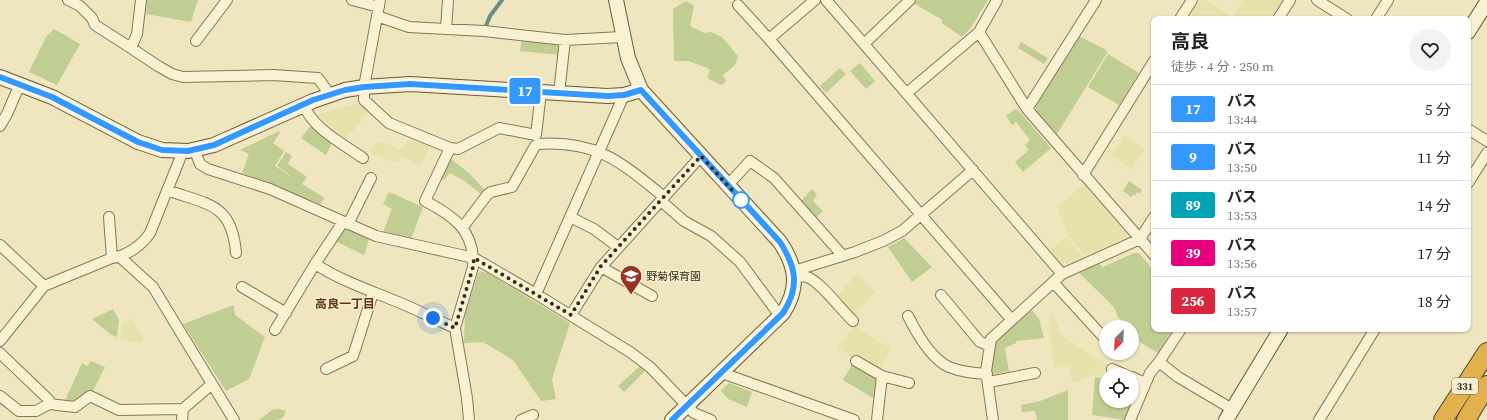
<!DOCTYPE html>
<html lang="ja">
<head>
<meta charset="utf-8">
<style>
  :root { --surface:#fff; --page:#f2f2f2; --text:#222; --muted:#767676; --line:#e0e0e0 }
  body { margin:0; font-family:"Source Serif 4","Noto Sans JP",serif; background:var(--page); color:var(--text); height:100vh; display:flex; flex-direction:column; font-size:15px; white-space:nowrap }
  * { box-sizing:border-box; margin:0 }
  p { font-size:13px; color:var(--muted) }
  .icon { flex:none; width:22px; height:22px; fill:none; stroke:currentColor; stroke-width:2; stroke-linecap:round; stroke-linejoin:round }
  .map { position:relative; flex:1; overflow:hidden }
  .sheet { position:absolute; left:1151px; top:16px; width:320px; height:316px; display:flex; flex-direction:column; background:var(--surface); border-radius:8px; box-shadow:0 1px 3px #0004 }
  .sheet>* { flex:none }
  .badge { padding:0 8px; border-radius:3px; font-size:14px; line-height:26px }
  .needle { width:26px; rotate:204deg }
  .buttons { position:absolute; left:1099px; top:320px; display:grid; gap:8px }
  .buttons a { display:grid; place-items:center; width:40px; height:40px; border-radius:50%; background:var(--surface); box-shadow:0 1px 3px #0004; font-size:20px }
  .you { position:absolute; width:20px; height:20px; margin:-10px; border:3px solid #fff; border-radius:50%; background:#1a73e8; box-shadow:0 0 0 6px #1a73e833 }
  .map>.badge { position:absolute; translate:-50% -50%; box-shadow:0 0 0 2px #fff }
  .round { display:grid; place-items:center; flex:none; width:42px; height:42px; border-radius:21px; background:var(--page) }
  .headline { display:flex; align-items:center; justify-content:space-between; height:68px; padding:0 20px }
  h1 { font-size:19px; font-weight:700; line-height:30px }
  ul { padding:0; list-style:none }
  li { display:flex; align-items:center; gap:12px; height:48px; padding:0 20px; border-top:1px solid var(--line) }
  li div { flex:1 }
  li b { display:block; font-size:15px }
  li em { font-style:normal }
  li .badge { min-width:44px; font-weight:700; text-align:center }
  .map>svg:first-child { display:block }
  .farmland { fill:#e5e2ac }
  .green { fill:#c0cd93 }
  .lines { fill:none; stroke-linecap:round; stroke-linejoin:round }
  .stream { stroke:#6a8e89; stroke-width:4 }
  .street-casing { stroke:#887757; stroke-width:12 }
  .secondary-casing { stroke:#69573a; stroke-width:16 }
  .highway-casing { stroke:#55442c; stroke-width:20 }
  .street { stroke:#f9f2d2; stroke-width:10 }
  .secondary { stroke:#f9f2d2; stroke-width:14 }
  .highway { stroke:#e1b14d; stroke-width:18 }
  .line-casing { stroke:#fff; stroke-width:9 }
  .line { stroke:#39f; stroke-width:6 }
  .walk { stroke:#372c1c; stroke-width:4; stroke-dasharray:0 7.2 }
  .stop-dot { fill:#fff; stroke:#39f; stroke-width:2 }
  .labels { text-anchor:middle; stroke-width:3; stroke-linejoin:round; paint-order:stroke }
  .shield { fill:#f6efcf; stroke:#706652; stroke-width:1 }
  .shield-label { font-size:10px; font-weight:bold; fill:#372c1c }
  .poi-label { font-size:11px; fill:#372c1c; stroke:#f6efcf; text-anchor:start }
  .neighbourhood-label { font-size:12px; font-weight:bold; fill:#65321a; stroke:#f6efcf }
</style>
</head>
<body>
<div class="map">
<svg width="1487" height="420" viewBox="0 0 1487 420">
  <rect width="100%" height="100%" fill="#efe6bf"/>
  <path class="farmland" d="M 1201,0 L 1206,0 L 1231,16 L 1228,19 L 1189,19 Z
    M 1243,0 L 1283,0 L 1271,19 L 1238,19 L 1233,16 Z
    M 361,102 L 369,111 L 346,139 L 317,115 L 334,109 Z
    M 1124,136 L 1145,149 L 1132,169 L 1112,156 Z
    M 411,137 L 430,145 L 420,166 L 401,156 L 396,163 L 368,152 L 379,140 L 399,150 L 405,146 Z
    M 1084,184 L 1126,233 L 1125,238 L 1086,256 L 1068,236 L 1057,207 Z
    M 1067,237 L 1083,257 L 1066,264 L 1062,262 L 1050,250 Z
    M 857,274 L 875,292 L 853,317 L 836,297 Z
    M 1053,314 L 1059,329 L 1066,339 L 1110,366 L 1100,376 L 1093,375 L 1080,380 L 1080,383 L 1072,382 L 1068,366 L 1054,368 L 1048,317 Z
    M 131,319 L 144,340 L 139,343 L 120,340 L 122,323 Z
    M 855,326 L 890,348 L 880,369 L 855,356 L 853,358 L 837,347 Z"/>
  <path class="green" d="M 147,0 L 198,0 L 191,22 L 146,14 Z
    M 917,0 L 988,0 L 970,29 L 962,37 L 942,23 L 942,20 L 939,18 L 915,4 Z
    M 686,1 L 694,6 L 690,26 L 704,33 L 711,32 L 722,37 L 738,56 L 735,65 L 723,75 L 726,82 L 721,85 L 707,78 L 710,69 L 688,61 L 674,61 L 673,9 Z
    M 54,29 L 80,44 L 57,85 L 29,72 L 46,37 Z
    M 1079,36 L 1106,50 L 1107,53 L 1057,134 L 1036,111 L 1035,105 Z
    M 522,39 L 557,43 L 561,46 L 560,55 L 520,51 Z
    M 1021,42 L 1048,58 L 1044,64 L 1018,48 Z
    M 1108,54 L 1139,73 L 1119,105 L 1088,87 Z
    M 860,63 L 875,81 L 866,89 L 850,71 Z
    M 840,68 L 846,74 L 826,93 L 820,86 Z
    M 1015,109 L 1019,111 L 1051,148 L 1023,172 L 1015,162 L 1029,150 L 1025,145 L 1030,140 L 1016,122 L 1012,125 L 1006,116 Z
    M 312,124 L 333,141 L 326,155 L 301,138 Z
    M 279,131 L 280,133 L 273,143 L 284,151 L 275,166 L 294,178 L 277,166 L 286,152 L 292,156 L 288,164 L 307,177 L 302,184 L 325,198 L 320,204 L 242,173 L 249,154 L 240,150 Z
    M 451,159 L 469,173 L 485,190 L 481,194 L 463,180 L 450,173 L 444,180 L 441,178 Z
    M 1129,181 L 1142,190 L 1140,194 L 1137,192 L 1135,196 L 1133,195 L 1131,197 L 1123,191 Z
    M 812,189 L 817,195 L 813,201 L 823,211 L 815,219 L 800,202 Z
    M 389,192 L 423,207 L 411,239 L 383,232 L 392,209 L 383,204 Z
    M 344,228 L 369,239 L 364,255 L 335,241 Z
    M 904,238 L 932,267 L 912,282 L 888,247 Z
    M 1134,253 L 1139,253 L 1154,271 L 1154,329 L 1173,329 L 1158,353 L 1141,343 L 1132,333 L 1132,327 L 1125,327 L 1124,322 L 1118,317 L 1115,309 L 1107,300 L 1079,273 L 1099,263 L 1103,267 Z
    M 480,271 L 488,273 L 570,323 L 552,379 L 556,399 L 541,401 L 513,360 L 483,342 L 464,343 L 465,314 L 478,274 Z
    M 234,305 L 235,315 L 265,337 L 249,379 L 226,391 L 183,324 Z
    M 113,309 L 119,320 L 117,337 L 110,334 L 92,319 Z
    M 1032,310 L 1039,319 L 1044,338 L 1016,341 L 1016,343 L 1005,348 L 1009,371 L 991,375 L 995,341 Z
    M 91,361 L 105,367 L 92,393 L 86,392 L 73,403 L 65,401 L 82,363 L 87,366 Z
    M 853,363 L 878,376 L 875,399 L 843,380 Z
    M 640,366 L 645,371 L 624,392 L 618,386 Z
    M 1104,375 L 1106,376 L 1106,401 L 1132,401 L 1125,420 L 1092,415 L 1095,377 L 1102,378 Z
    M 729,383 L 752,392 L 747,407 L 728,399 L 721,391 Z
    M 1068,390 L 1068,420 L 1037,420 L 1035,411 L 1022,412 L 1021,405 L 1040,401 Z
    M 278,409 L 286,411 L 283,418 L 276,420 L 259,420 L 272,410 Z"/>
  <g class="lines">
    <path class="stream" d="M 486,26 L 490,16 L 502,0"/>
    <g class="street-casing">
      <path id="street" d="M 68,0 L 80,6 L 92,18 L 95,25 L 131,48
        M 141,0 L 137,34 L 131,48 L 158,66 L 172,74 L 183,77 L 273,75 L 318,78 L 330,95
        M 352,0 L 379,7
        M 380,0 L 364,87 L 364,100 L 389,123 L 450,148
        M 815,0 L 769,39 L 1011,319
        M 826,0 L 1062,274
        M 997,0 L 979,32 L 1027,109 L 1154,255
        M 1317,0 L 1347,19
        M 738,5 L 769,39
        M 377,16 L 409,27 L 484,31 L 565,40 L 622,37
        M 1180,19 L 1192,0
        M 1278,19 L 1290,0
        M 1376,19 L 1388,0
        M 446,29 L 448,0
        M 196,41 L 227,0
        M 865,43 L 910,0
        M 908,92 L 979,32
        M 559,93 L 565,40
        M 304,105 C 312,128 343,144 363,158
        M 1027,109 L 1096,0
        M 0,126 L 7,114 L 20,84
        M 1468,129 L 1487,141
        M 195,151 L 200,164 L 208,169 L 270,189 L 376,236 L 474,258 L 536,294 L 630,352 L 650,367 L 694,413 L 711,420
        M 1083,175 L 1154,61
        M 1468,183 L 1487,153
        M 728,185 L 750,161 L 774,178 L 843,256
        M 167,190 C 208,205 232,203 236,253
        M 661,201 L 684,221 L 711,236 L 740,262 L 780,316
        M 109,217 L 112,258
        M 570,217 L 594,229 L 618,247
        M 348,224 L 371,178
        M 463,227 L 487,195 L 491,192 L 512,187 L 535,146 L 538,144 C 597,140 621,162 664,197
        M 0,245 L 44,286
        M 120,257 L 153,287 L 234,420
        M 315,264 C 340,280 366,289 393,300 C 414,308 434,319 455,328
        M 601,267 L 652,296
        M 794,271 L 855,252 L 883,241 L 902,231 L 973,170
        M 794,277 C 798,277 803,276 807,277 C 820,281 842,311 853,321
        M 1053,282 L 1106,340
        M 242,287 L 286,313
        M 536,294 L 624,95
        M 941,295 L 980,342 L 989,345
        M 571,315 L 601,267 L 701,156
        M 908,316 C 917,334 931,359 949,367 C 961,372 974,373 987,374
        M 1181,329 L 1159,362 L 1178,377 L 1232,409
        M 275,330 L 315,264 L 343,222
        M 0,341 L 44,286 L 112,258 C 127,256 142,245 150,233 L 183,151
        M 0,353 L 49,400 L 49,404
        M 856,361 L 882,376 L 909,383
        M 326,369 L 353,356 L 373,293
        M 1112,369 L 1126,375
        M 722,373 L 854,420
        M 1132,377 L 1145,383
        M 989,382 L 1035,373
        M 0,396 L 19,411 L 36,411 L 49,404 L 75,407 L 90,396 L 119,410 L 183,409
        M 182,420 L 183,409 L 212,384
        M 469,420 L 467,398 L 455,328 L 473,267 C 475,231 454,216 425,201 L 450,148 L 458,149 L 499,128 L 536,135 L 541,92
        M 521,420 L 533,415
        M 877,420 L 882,376
        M 993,420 L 986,371 L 991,339 L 1062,274 L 1140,239 L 1154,217
        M 1130,420 L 1150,373 L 1159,362
        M 1319,420 L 1375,329"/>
    </g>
    <g class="secondary-casing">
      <path id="secondary" d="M 616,0 L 628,58 L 641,90 L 780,242 C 796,266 800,287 783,313 L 672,420
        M 1468,32 L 1487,2
        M 0,77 L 52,97 L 138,142 L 162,150 L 188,151 L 214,145 L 313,101 L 345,90 L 364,87 L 410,84 L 607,96 L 624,95 L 641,90
        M 1226,420 L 1281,329"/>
    </g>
    <g class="highway-casing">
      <path id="highway" d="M 1443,420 L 1487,352
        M 1466,420 L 1487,385"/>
    </g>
    <use href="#street" class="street"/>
    <use href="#secondary" class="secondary"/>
    <use href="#highway" class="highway"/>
  </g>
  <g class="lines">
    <g class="line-casing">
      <path id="line" d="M 0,77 L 52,97 L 138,142 L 162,150 L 188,151 L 214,145 L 313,100 L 345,90 L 364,87 L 410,84 L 607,96 L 624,95 L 641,90 L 780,242 C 796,267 800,287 783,313 L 672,420"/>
    </g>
    <use href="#line" class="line"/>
    <path class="walk" d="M 433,318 L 455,328 L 473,267 L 474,258 L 571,315 L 601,266 L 701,156 L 741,200"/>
  </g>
  <defs>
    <g id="school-pin" transform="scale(1.15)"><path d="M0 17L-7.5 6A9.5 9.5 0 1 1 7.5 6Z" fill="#983226" stroke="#f6efcf"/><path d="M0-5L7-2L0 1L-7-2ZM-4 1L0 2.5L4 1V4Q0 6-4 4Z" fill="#fff"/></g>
  </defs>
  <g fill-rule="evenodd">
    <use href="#school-pin" x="631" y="276"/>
  </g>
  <circle class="stop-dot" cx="741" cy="200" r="8"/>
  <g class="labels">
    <rect class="shield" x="1452" y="378" width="26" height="16" rx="3"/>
    <g class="shield-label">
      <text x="1465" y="390">331</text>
    </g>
    <g class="poi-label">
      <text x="646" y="280">野菊保育園</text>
    </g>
    <g class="neighbourhood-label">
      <text x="345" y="308">高良一丁目</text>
    </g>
  </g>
</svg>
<div class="buttons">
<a><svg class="needle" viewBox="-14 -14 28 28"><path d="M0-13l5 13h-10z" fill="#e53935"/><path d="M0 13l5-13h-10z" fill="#767676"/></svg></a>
<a><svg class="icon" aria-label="locate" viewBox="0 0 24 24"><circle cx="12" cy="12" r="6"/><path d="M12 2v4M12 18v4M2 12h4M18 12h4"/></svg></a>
</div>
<div class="you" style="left:433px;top:318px"></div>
<b class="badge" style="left:525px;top:91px;background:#39f;color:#fff">17</b>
<section class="sheet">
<div class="headline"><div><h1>高良</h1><p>徒歩 · 4 分 · 250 m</p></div><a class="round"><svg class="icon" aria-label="heart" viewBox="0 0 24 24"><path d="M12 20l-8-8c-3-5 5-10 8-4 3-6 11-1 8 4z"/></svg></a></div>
<ul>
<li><span class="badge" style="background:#39f;color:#fff">17</span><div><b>バス</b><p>13:44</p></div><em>5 分</em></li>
<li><span class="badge" style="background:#39f;color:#fff">9</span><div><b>バス</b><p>13:50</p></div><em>11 分</em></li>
<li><span class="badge" style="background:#00a3b4;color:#fff">89</span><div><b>バス</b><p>13:53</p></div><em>14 分</em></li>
<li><span class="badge" style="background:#e6007e;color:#fff">39</span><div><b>バス</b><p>13:56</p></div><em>17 分</em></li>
<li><span class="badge" style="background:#d7263d;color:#fff">256</span><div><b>バス</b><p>13:57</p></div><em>18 分</em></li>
</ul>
</section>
</div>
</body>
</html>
